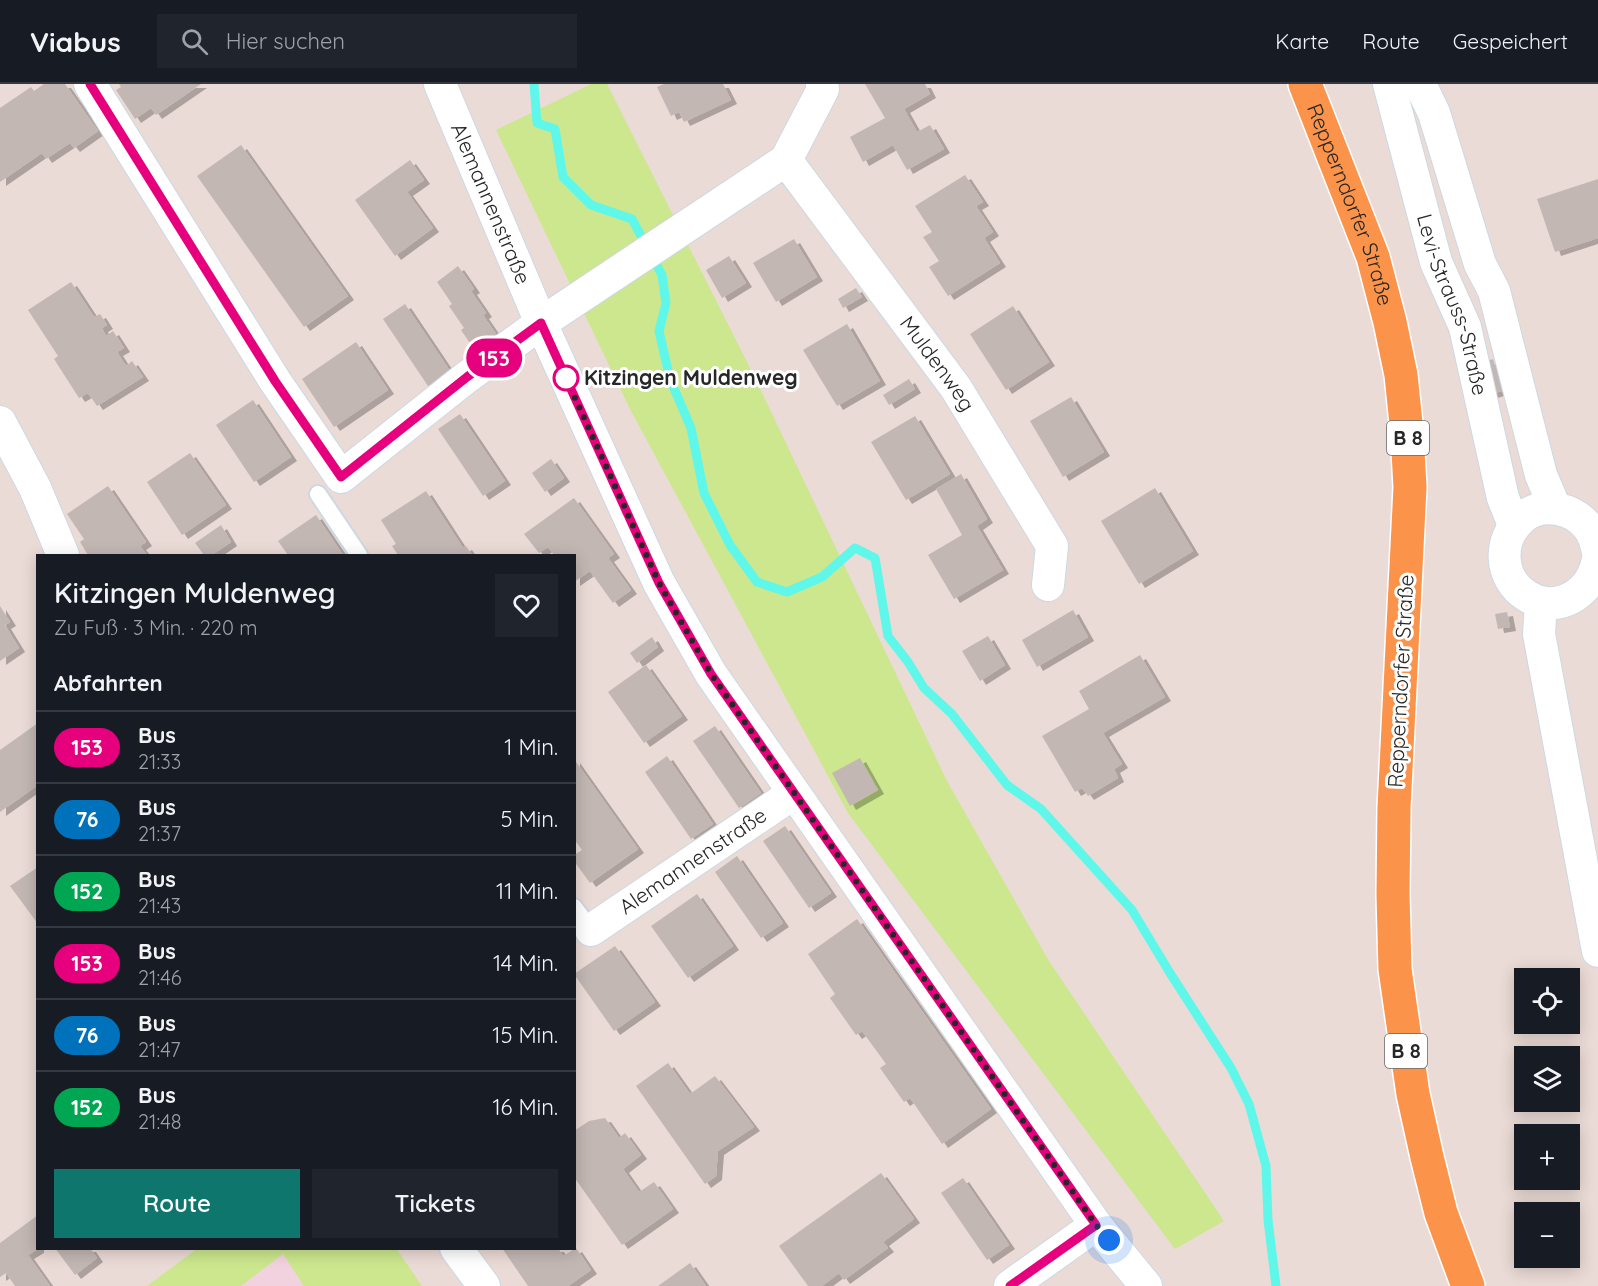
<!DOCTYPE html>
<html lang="de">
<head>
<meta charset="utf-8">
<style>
  :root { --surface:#171b24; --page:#20242c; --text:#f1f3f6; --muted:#9ea1a6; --line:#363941; --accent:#0f766e }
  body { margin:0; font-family:Quicksand,sans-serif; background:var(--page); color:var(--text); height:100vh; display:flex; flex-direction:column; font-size:22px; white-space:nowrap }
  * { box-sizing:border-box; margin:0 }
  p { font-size:20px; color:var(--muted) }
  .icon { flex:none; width:33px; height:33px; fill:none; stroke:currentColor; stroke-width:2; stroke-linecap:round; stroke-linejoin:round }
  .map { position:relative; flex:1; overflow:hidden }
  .details { position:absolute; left:36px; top:470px; width:540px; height:696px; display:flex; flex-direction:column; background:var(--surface); border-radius:0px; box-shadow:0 3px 15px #0003 }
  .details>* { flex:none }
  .badge { padding:0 12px; border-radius:20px; font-size:21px; line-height:39px }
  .controls { position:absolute; left:1514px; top:884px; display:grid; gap:12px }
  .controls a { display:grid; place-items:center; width:66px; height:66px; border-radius:0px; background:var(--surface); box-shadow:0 3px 15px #0003; font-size:30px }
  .you { position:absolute; width:30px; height:30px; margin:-15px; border:4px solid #fff; border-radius:50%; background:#1a73e8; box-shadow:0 0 0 9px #1a73e833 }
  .map>.badge { position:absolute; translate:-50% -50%; box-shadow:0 0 0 3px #fff }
  h2 { padding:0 18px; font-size:22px; line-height:54px }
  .round { display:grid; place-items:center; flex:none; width:63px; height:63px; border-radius:0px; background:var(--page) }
  .headline { display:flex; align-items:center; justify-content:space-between; height:102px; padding:0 18px }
  h1 { font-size:28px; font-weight:600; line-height:45px }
  .cta { display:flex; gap:12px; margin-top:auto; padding:12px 18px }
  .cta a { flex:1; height:69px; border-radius:0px; background:var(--accent); color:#fff; font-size:24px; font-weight:600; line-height:69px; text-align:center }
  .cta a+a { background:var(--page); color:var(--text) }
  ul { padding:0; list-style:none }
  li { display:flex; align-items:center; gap:18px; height:72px; padding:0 18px; border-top:2px solid var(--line) }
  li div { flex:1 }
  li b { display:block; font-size:22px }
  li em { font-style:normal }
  li .badge { min-width:66px; font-weight:700; text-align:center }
  header { display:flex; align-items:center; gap:36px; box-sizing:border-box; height:84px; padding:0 30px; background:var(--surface); border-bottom:2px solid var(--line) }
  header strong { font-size:28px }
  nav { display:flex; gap:33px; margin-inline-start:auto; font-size:21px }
  .search { width:420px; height:54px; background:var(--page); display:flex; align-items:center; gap:15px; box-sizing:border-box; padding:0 21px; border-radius:0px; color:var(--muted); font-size:22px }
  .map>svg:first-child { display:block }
  .medical { fill:#f3d2e0 }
  .green { fill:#cce78d }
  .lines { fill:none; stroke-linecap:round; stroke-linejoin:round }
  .stream { stroke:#5ff7e9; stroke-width:9 }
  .building { fill:#c2b7b3; filter:url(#shadow) }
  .lane-casing { stroke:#ccd8e2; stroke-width:20 }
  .street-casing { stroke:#ccd8e2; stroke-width:34 }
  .primary-casing { stroke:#fff; stroke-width:36 }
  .lane { stroke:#fff; stroke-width:16 }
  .street { stroke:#fff; stroke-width:32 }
  .primary { stroke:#fb934b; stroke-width:33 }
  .line-casing { stroke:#fff; stroke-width:14 }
  .line { stroke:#e6007e; stroke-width:9 }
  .walk { stroke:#272727; stroke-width:6; stroke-dasharray:0 10.8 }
  .stop-dot { fill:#fff; stroke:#e6007e; stroke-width:3 }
  .labels { text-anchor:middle; stroke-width:6; stroke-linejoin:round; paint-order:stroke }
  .shield { fill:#fff; stroke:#686868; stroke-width:1.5 }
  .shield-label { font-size:20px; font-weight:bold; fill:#272727 }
  .street-label { font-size:21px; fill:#272727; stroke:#fff }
  .stop-label { font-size:21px; font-weight:bold; fill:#272727; stroke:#fff; text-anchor:start }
</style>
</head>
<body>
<header>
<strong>Viabus</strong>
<div class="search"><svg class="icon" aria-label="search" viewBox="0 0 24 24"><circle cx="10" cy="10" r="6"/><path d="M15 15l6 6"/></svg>Hier suchen</div>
<nav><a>Karte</a><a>Route</a><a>Gespeichert</a></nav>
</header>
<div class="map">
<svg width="1598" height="1202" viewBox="0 0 1598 1202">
  <defs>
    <filter id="shadow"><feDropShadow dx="6" dy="4" stdDeviation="0" flood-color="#0004"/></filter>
  </defs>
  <rect width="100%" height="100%" fill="#ebdbd6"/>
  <path class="medical" d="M 283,1170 L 304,1202 L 241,1202 Z"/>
  <path class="green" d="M 591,0 L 607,0 L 754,292 L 947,697 L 1049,877 L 1224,1137 L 1175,1165 L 848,729 L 631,327 L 496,46 Z
    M 198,1164 L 396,1164 L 422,1202 L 304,1202 L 283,1170 L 241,1202 L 147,1202 Z"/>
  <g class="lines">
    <path class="stream" d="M 534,0 L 537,39 L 555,45 L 563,93 L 591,121 L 632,135 L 662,191 L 666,219 L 659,247 L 670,295 L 691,344 L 704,409 L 730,461 L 757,498 L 787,508 L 822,493 L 855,464 L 875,474 L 888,552 L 908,578 L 924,604 L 952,630 L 1007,701 L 1041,725 L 1132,826 L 1170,889 L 1231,984 L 1249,1020 L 1266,1082 L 1268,1136 L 1276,1202"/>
  </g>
  <path class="building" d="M 44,0 L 65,0 L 98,47 L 74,64 L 70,59 L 46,75 L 42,69 L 0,98 L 0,24 L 31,3 L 34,7 Z
    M 119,0 L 201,0 L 156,31 L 151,24 L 135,35 L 116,6 L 121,3 Z
    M 664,0 L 723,0 L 731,16 L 684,38 L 679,28 L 671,32 L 657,3 Z
    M 865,0 L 925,0 L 930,10 L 904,25 L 917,48 L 930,41 L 944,65 L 907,86 L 893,61 L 863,78 L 850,53 L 885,34 Z
    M 241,61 L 348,212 L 304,243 L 197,92 Z
    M 410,76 L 424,96 L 407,108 L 433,144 L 395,172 L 355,116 Z
    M 965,91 L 983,118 L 976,122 L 993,148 L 984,154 L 1000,179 L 948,212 L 929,183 L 939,177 L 923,153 L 932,148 L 915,122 Z
    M 1598,95 L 1598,154 L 1555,168 L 1537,115 Z
    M 794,155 L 817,193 L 776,218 L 753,179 Z
    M 729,172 L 746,199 L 722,214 L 706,186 Z
    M 458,182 L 474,205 L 471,207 L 486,229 L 483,231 L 498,253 L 476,268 L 461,246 L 464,244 L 449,222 L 452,220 L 437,198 Z
    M 71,198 L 94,233 L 100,230 L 107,241 L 102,244 L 106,252 L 113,247 L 124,264 L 117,268 L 126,282 L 132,277 L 143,293 L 97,322 L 88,309 L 79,314 L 54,275 L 58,272 L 28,226 Z
    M 856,204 L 862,213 L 843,224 L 838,215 Z
    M 405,220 L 450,287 L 428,302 L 383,235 Z
    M 1013,222 L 1049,278 L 1006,306 L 970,250 Z
    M 847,240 L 880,297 L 837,322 L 803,266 Z
    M 356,258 L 388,306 L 334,343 L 302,295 Z
    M 1493,275 L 1502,307 L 1491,310 L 1482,279 Z
    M 909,295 L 915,305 L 889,321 L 883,311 Z
    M 1071,313 L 1104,368 L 1063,393 L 1030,337 Z
    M 253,316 L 291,373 L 254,398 L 216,341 Z
    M 460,330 L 505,397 L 483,412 L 438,345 Z
    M 915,332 L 950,390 L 906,416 L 871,358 Z
    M 190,369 L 226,421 L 182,451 L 147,398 Z
    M 551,375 L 564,394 L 545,408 L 532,389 Z
    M 961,390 L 987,435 L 977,442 L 1003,486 L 954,515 L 928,471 L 962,451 L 936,405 Z
    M 108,402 L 146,458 L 140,462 L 147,471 L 94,470 L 88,471 L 80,458 L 84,455 L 67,430 Z
    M 1155,404 L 1193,467 L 1139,500 L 1101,437 Z
    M 426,407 L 463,464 L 466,462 L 472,471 L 398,471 L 392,462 L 396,460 L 381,436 Z
    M 574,414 L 614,470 L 608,474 L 631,506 L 613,519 L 590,487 L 574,498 L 574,471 L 554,471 L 548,463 L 539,469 L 524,450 Z
    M 316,431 L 343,471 L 288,471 L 278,457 Z
    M 221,441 L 231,458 L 212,471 L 204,471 L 195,459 Z
    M 0,522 L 10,538 L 5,541 L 19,564 L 0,577 Z
    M 1073,526 L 1088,553 L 1037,583 L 1022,556 Z
    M 1507,528 L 1510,543 L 1498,545 L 1495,530 Z
    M 988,552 L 1005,581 L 980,597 L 962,567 Z
    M 652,553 L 658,563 L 637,579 L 630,569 Z
    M 1140,571 L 1165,613 L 1103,649 L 1122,680 L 1114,685 L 1118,694 L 1088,712 L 1082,704 L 1075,708 L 1042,652 L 1089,625 L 1079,607 Z
    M 646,581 L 682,632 L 644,659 L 608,608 Z
    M 38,639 L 38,701 L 0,728 L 0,666 Z
    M 715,642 L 761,709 L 739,724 L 693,657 Z
    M 667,672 L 713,740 L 691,755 L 645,688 Z
    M 860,674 L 878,706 L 850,722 L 832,689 Z
    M 574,675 L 638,765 L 590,799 L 574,777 L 574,771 L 582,766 L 574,755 Z
    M 785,742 L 831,809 L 809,824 L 763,757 Z
    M 737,772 L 783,839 L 761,854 L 715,788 Z
    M 38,783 L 38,840 L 10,802 Z
    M 697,810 L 733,862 L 688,894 L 651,842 Z
    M 857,835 L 991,1025 L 942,1060 L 910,1014 L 904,1018 L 880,984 L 886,980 L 862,947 L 856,951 L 830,914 L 835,910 L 808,870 Z
    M 615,862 L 655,918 L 614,947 L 574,890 Z
    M 668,979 L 690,1010 L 715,992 L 754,1043 L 718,1067 L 716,1092 L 705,1100 L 636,1002 Z
    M 605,1034 L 619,1054 L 625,1049 L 641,1071 L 623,1085 L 639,1108 L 654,1098 L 673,1125 L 622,1161 L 574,1093 L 574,1047 L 589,1037 Z
    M 881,1089 L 914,1135 L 883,1158 L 888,1164 L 844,1196 L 839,1189 L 822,1202 L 808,1202 L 779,1162 Z
    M 963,1094 L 1009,1161 L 987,1176 L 941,1109 Z
    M 38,1131 L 38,1165 L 28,1171 L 50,1202 L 15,1202 L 6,1189 L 0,1193 L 0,1159 Z
    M 55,1164 L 90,1164 L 97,1174 L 75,1191 Z
    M 502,1164 L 558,1164 L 563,1172 L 576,1164 L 591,1186 L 568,1202 L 528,1202 Z
    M 690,1179 L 706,1202 L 658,1202 Z"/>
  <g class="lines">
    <g class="lane-casing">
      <path id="lane" d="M 318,410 L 359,471
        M 574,823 L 591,846"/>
    </g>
    <g class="street-casing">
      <g id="street">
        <path d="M 90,0 L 275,297 L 341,393 L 467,293 L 541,239 L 786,76"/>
        <path id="s1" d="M 440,0 L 541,239 L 659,499 L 711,590 L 1096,1141 L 1146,1202"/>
        <path id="s2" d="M 822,0 L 823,5 L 786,76 L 956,304 L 1052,462 L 1048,501"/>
        <path id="s3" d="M 1389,0 L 1436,178 L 1465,243 L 1503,414 L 1514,441"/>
        <path d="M 1420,0 L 1434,29 L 1480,180 L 1494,207 L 1541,391 L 1555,424"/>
        <path d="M 0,338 L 35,404 L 63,471"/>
        <path d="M 1598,468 C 1596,459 1594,450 1588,443 C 1573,424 1542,417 1522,434 C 1498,455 1498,494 1527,512 C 1559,532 1594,507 1598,474"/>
        <path d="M 1541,518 L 1539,550 L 1598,867"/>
        <path id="s4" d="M 591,846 L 794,709"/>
        <path d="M 456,1164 L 484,1202"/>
        <path d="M 1010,1202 L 1096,1141"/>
      </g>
    </g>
    <g class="primary-casing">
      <g id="primary">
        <path id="s5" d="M 1305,0 L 1373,173 L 1390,238 L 1401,291 L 1407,349 L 1410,403 L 1394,724 L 1393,810 L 1395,885 L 1413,1010 L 1427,1073 L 1441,1129 L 1468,1202"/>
      </g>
    </g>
    <use href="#lane" class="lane"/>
    <use href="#street" class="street"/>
    <use href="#primary" class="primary"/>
  </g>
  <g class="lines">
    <g class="line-casing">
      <path id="line" d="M 90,0 L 275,297 L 341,393 L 467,293 L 541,239 L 659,499 L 711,590 L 1096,1141 L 1010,1202"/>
    </g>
    <use href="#line" class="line"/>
    <path class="walk" d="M 566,294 L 659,499 L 711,590 L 1096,1141 L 1109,1156"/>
  </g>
  <circle class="stop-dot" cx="566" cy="294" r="12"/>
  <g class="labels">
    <g class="shield">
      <rect x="1387" y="337" width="42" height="34" rx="4.5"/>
      <rect x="1385" y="950" width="42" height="34" rx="4.5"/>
    </g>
    <g class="shield-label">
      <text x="1408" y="361">B 8</text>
      <text x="1406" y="974">B 8</text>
    </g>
    <g class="street-label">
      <text dy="7" stroke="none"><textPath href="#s1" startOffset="130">Alemannenstraße</textPath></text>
      <text dy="7" stroke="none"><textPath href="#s5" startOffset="129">Repperndorfer Straße</textPath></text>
      <text dy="7" stroke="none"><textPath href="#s3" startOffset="230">Levi-Strauss-Straße</textPath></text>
      <text dy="7" stroke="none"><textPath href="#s2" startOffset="339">Muldenweg</textPath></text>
      <text transform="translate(1401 597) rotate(-87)" y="7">Repperndorfer Straße</text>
      <text dy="7" stroke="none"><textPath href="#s4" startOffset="123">Alemannenstraße</textPath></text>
    </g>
    <g class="stop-label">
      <text x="584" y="301">Kitzingen Muldenweg</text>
    </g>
  </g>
</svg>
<div class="controls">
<a><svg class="icon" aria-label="locate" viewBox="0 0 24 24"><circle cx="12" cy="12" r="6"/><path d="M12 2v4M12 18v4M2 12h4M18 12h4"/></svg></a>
<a><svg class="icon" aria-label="layers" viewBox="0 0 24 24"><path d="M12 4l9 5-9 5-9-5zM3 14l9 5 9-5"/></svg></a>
<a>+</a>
<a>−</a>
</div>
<div class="you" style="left:1109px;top:1156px"></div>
<b class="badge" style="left:494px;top:274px;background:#e6007e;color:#fff">153</b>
<section class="details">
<div class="headline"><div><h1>Kitzingen Muldenweg</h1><p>Zu Fuß · 3 Min. · 220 m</p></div><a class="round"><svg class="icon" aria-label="heart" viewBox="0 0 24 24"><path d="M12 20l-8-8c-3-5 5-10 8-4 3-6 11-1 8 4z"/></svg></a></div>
<h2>Abfahrten</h2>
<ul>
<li><span class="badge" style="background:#e6007e;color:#fff">153</span><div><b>Bus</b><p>21:33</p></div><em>1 Min.</em></li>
<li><span class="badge" style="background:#0072bc;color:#fff">76</span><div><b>Bus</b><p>21:37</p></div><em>5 Min.</em></li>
<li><span class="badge" style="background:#00a651;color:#fff">152</span><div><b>Bus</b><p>21:43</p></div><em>11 Min.</em></li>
<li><span class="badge" style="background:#e6007e;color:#fff">153</span><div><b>Bus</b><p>21:46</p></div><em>14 Min.</em></li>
<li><span class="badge" style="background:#0072bc;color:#fff">76</span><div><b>Bus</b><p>21:47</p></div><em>15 Min.</em></li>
<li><span class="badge" style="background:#00a651;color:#fff">152</span><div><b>Bus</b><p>21:48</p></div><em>16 Min.</em></li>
</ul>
<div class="cta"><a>Route</a><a>Tickets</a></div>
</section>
</div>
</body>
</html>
